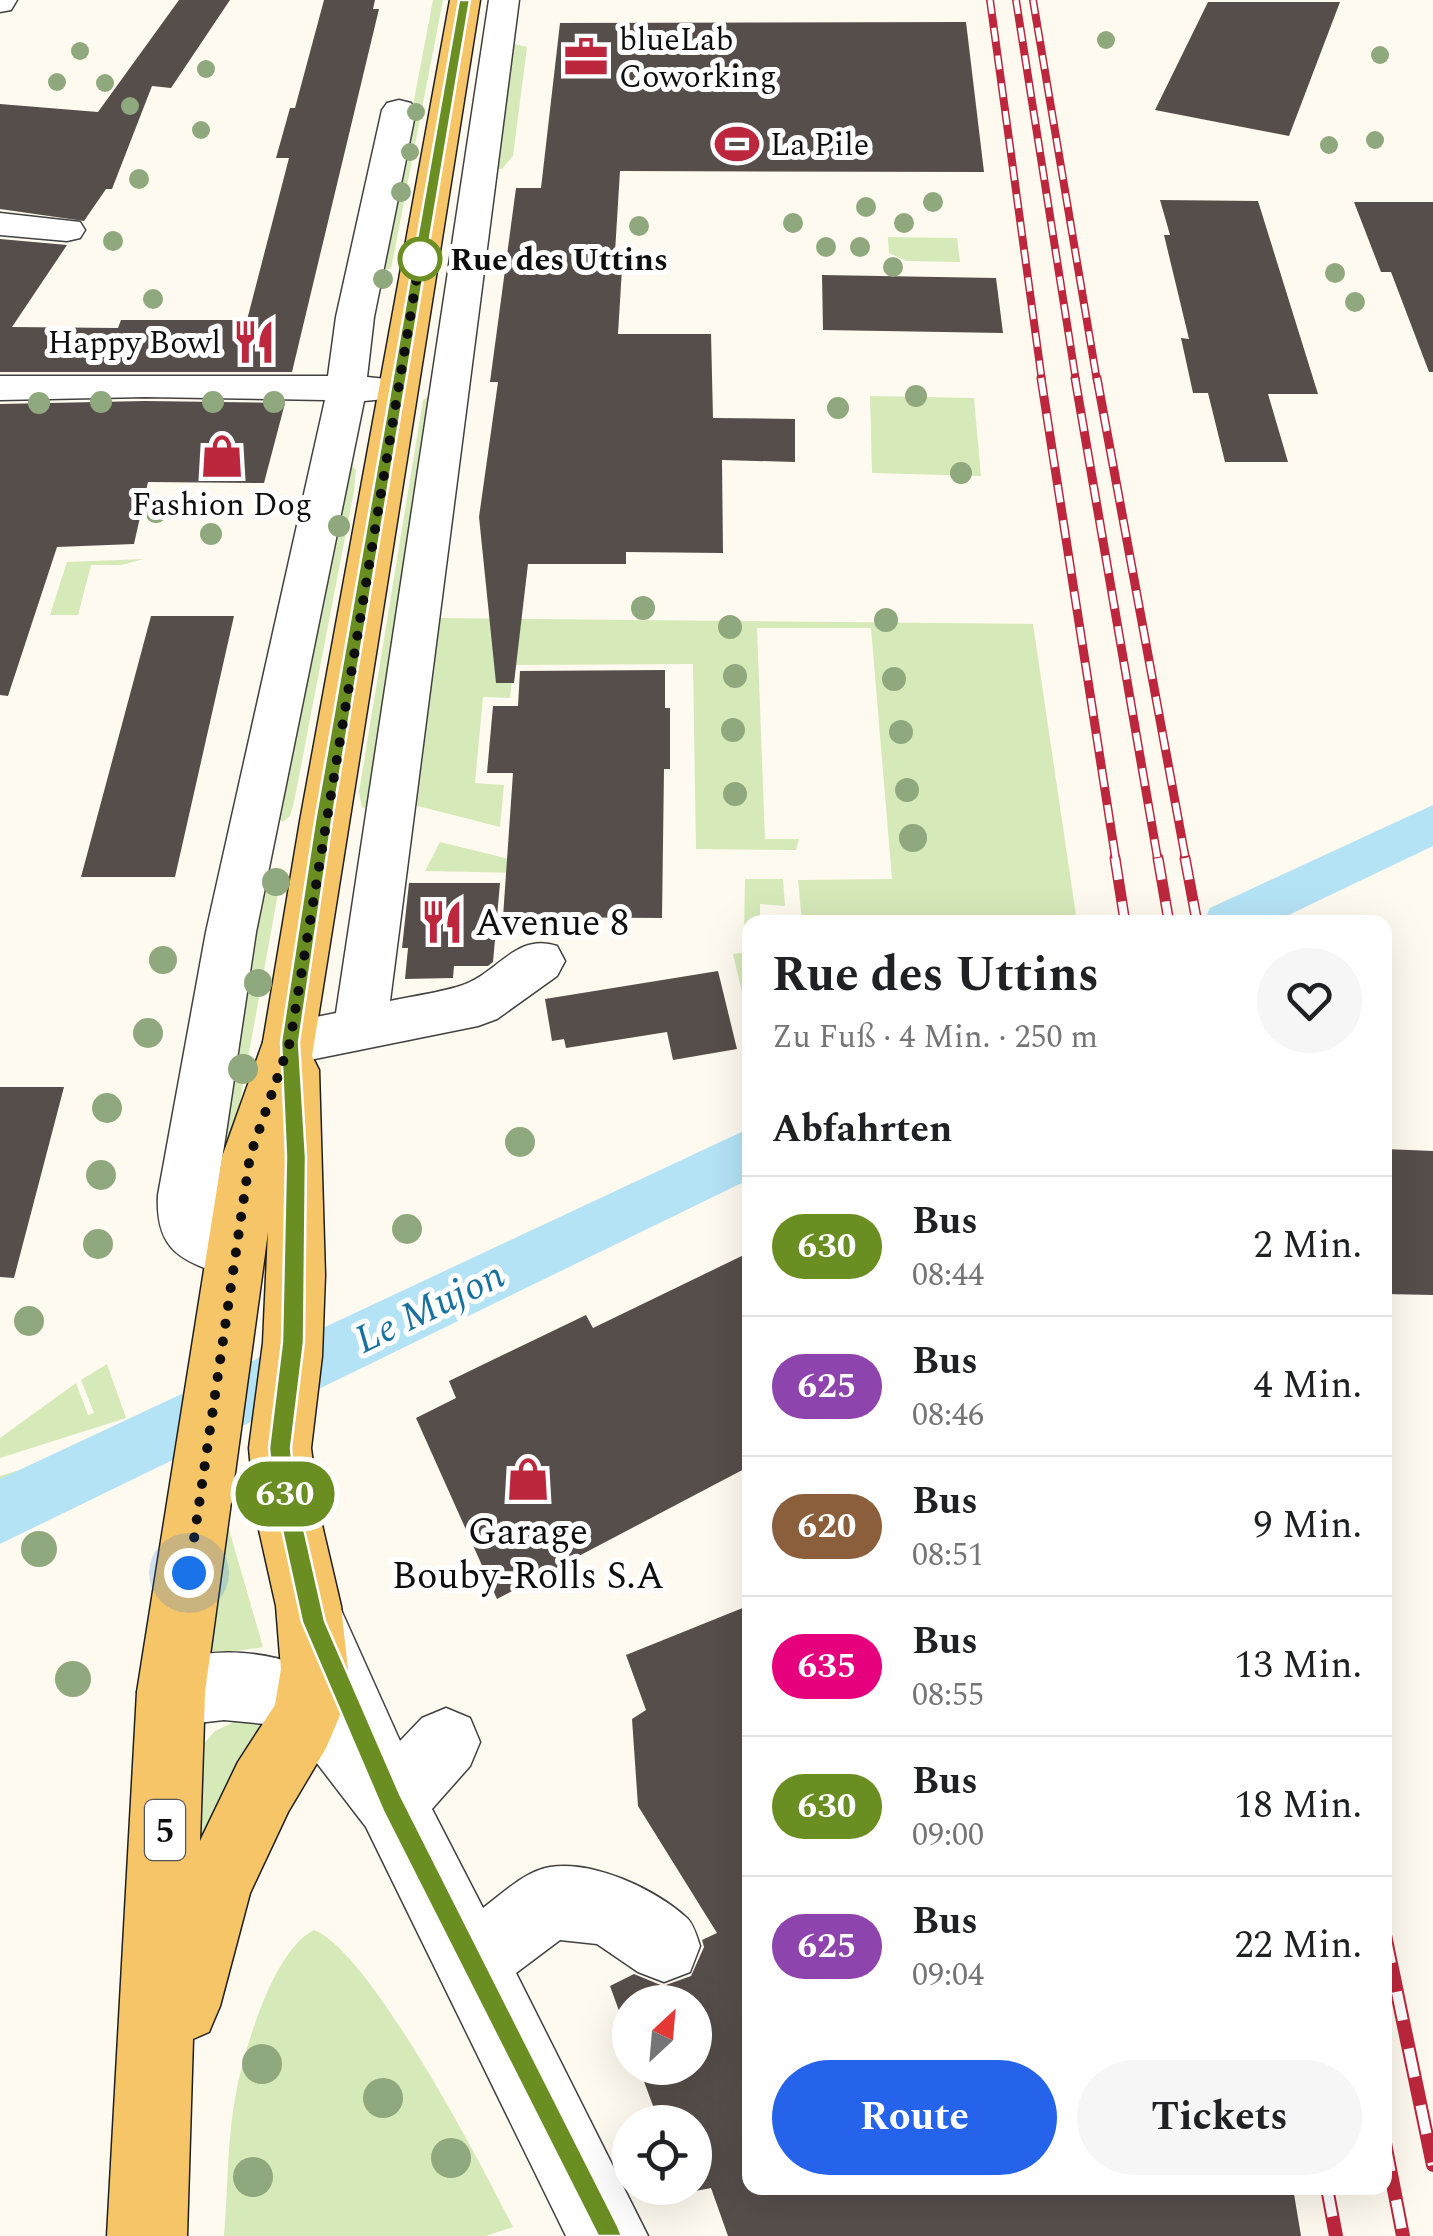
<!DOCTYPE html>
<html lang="de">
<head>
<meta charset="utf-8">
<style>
  :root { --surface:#fff; --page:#f6f6f6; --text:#202124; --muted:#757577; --line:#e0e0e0; --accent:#2563eb }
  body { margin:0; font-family:Spectral,serif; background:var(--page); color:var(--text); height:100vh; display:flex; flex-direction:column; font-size:38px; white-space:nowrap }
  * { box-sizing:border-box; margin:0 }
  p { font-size:32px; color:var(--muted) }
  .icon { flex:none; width:55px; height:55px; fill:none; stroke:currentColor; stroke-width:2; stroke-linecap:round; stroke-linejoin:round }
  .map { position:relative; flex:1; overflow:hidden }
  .side { position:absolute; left:742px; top:915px; width:650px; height:1280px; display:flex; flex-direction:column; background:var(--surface); border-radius:20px; box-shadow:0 10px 40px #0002 }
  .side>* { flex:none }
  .badge { padding:0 20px; border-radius:32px; font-size:35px; line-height:65px }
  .needle { width:65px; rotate:26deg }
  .fabs { position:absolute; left:612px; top:1985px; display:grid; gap:20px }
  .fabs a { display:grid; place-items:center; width:100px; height:100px; border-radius:50%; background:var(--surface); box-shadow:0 10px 40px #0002; font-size:50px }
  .you { position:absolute; width:50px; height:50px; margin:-25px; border:8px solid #fff; border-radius:50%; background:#1a73e8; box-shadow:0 0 0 15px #1a73e833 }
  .map>.badge { position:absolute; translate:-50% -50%; box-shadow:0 0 0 5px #fff }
  h2 { padding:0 30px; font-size:38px; line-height:90px }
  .round { display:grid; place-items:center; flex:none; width:105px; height:105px; border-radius:52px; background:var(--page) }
  .headline { display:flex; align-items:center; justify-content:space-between; height:170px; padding:0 30px }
  h1 { font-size:48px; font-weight:700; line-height:75px }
  .action { display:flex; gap:20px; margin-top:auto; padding:20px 30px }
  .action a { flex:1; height:115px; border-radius:60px; background:var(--accent); color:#fff; font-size:40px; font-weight:700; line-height:115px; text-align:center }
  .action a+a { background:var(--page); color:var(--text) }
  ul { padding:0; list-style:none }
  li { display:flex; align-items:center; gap:30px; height:140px; padding:0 30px; border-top:2px solid var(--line) }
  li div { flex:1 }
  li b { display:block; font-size:38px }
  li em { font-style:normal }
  li .badge { min-width:110px; font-weight:700; text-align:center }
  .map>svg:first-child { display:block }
  .green { fill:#d6e9b9 }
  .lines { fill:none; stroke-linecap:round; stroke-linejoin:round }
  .canal { fill:#b4e3f5; fill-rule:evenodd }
  .building { fill:#564e4a }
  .minor-casing { stroke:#414141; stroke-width:3 }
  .major-casing { stroke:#1f1f1f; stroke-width:3 }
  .minor { fill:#fff; fill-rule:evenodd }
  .major { fill:#f6c567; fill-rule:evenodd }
  .rail-far3-casing { stroke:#bc273d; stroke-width:8 }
  .rail-far2-casing { stroke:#bc273d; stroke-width:9 }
  .rail-far1-casing { stroke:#bc273d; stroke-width:11 }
  .rail-casing { stroke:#bc273d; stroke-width:14 }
  .rail-far3 { stroke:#fff; stroke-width:5; stroke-dasharray:14; stroke-linecap:butt }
  .rail-far2 { stroke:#fff; stroke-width:6; stroke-dasharray:18; stroke-linecap:butt }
  .rail-far1 { stroke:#fff; stroke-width:8; stroke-dasharray:22; stroke-linecap:butt }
  .rail { stroke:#fff; stroke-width:10; stroke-dasharray:29; stroke-linecap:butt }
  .tree { fill:#8fa87d }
  .line { fill:#6b8e23; stroke:#fff; stroke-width:2.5 }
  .walk { stroke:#0e0e0e; stroke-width:10; stroke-dasharray:0 18 }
  .stop-dot { fill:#fff; stroke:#6b8e23; stroke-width:5 }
  .labels { text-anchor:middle; stroke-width:10; stroke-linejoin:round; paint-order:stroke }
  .far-poi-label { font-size:32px; fill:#0e0e0e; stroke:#fff; text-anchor:start }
  .far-stop-label { font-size:32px; font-weight:bold; fill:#0e0e0e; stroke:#fff; text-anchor:start }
  .shield { fill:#fff; stroke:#565656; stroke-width:2.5 }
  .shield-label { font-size:35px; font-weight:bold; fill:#0e0e0e }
  .poi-label { font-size:38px; fill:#0e0e0e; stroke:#fff; text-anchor:start }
  .water-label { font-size:40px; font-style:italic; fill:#18719e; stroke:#fff }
</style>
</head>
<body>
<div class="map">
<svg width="1433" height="2236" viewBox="0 0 1433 2236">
  <rect width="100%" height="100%" fill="#fffaef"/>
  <path class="green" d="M 433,0 L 443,0 L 391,269 L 382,269 Z
    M 514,44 L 527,47 L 513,156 L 502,169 L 495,169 Z
    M 888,237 L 957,238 L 960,262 L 906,261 L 889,253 Z
    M 430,395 L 374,806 L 362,808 L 359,792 L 423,400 Z
    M 870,396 L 974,398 L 981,476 L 872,473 Z
    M 352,466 L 356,470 L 354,491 L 294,802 L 290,816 L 283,822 L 277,818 L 348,467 Z
    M 144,559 L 121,565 L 91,565 L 78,615 L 50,615 L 67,562 Z
    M 438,618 L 1033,624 L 1077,922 L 802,922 L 798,880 L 892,879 L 871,628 L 757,628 L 765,839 L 799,839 L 796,850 L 696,849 L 693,664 L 514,665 L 510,698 L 483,697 L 475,783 L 504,785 L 500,827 L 414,805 Z
    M 440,842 L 569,874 L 425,871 Z
    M 281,877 L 217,1228 L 201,1193 L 262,887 Z
    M 745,879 L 783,879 L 785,906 L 760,904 L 760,922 L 750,922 L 750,1027 L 733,954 L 749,952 L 744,933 Z
    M 107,1364 L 126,1418 L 0,1458 L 0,1438 L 76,1383 L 88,1415 L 94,1413 L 81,1380 Z
    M 126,1438 L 129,1450 L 0,1512 L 0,1476 Z
    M 228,1526 L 263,1647 L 211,1655 L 206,1652 L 224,1530 Z
    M 234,1722 L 275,1725 L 192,1884 L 196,1753 L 215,1731 Z
    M 314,1930 C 370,1951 483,2167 513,2227 L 486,2236 L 224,2236 C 228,2188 227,2135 237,2088 C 246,2044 274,1950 314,1930 Z"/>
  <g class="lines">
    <path class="canal" d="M 1433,805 L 1433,846 L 1274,922 L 1203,922 L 1210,908 Z
      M 750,1128 L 750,1179 L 0,1544 L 0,1479 Z"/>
  </g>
  <path class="building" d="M 179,0 L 230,0 L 171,88 L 152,86 L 112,189 L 106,189 L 84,221 L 0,209 L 0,104 L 98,112 Z
    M 324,0 L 375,0 L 373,9 L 379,9 L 292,372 L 0,372 L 0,239 L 67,245 L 12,327 L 118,328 L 121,320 L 247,320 L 289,158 L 276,158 L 290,108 L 295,108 Z
    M 1208,2 L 1340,2 L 1289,136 L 1155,110 Z
    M 966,22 L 984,172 L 620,171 L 615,252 L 623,252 L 618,334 L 711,334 L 713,418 L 795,419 L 795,462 L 722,460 L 723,553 L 626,552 L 626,564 L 528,564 L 514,683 L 496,683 L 479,517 L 498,382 L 490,382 L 516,188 L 541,188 L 560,23 Z
    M 1160,200 L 1258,201 L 1318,394 L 1268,394 L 1288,462 L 1225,462 L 1208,393 L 1193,393 L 1181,338 L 1189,339 L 1164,235 L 1170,235 Z
    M 1354,202 L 1433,202 L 1433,372 L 1429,372 L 1391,272 L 1381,272 Z
    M 822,275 L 996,278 L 1003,333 L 823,330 Z
    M 145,401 L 285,403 L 264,483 L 148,482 L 134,544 L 57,547 L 8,696 L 0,695 L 0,404 Z
    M 151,616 L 234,616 L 175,877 L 81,877 Z
    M 665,670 L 665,708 L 670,708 L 670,769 L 664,769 L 662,918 L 503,917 L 513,773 L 487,773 L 493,706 L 518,706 L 520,671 Z
    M 409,883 L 500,883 L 493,962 L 488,966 L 454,966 L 453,978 L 405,979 L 408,948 L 402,948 Z
    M 718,971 L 737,1049 L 673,1060 L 667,1032 L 566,1048 L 564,1039 L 552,1041 L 545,999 Z
    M 0,1087 L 64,1087 L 14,1278 L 0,1277 Z
    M 1385,1149 L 1433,1151 L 1433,1295 L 1385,1294 Z
    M 750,1252 L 750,1466 L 497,1599 L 416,1418 L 456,1398 L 449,1381 L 586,1315 L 593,1328 Z
    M 750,1605 L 750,2188 L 1293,2188 L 1301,2236 L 728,2236 L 711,2188 L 685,2193 L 683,2188 L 695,2188 L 695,2122 L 659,2122 L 639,2068 L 695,2068 L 695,2002 L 630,2002 L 630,2041 L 610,1986 L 634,1974 L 663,1986 L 691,1976 L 704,1947 L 702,1940 L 717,1933 L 638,1806 L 632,1719 L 646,1710 L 626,1655 Z"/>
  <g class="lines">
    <g class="minor-casing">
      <path id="minor" d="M 0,0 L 17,0 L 11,10 L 0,12 Z
        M 489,0 L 519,0 L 390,1001 C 413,996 438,993 460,986 C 497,975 515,932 557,946 L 565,961 L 557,976 L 497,1019 L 478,1026 L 290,1064 L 271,1058 L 263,1042 L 271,1026 L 336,1013 Z
        M 399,100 L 411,103 L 416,110 L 374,317 L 367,377 L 396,380 L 402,389 L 396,398 L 364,401 L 256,932 L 214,1213 L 223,1222 L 256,1234 L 265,1253 L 256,1272 L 236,1279 C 186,1262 155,1255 158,1195 L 206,932 L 325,400 L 145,397 L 0,400 L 0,376 L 328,376 L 336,317 L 382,110 L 387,103 Z
        M 0,213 L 80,222 L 85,230 L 80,238 L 67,241 L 0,235 Z
        M 315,1593 L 338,1603 L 400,1741 L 422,1718 L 446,1708 L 470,1718 L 480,1742 L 470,1766 L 432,1809 L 483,1908 C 502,1894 525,1871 550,1867 C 593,1860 655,1889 687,1918 C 694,1925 697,1937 700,1946 L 690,1972 L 664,1982 L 638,1972 L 597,1944 L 560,1940 L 516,1973 L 648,2236 L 566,2236 L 366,1827 L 316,1762 L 276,1725 L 224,1720 L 171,1726 L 147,1716 L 137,1692 L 147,1668 C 194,1649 251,1647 298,1665 L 282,1626 L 292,1603 Z"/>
    </g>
    <g class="major-casing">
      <path id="major" d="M 450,0 L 480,0 L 312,1056 L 319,1070 L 325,1275 L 322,1356 L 311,1448 L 319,1512 L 341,1606 L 348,1669 L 341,1713 L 326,1748 L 288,1812 L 250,1893 L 220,2006 L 209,2032 L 193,2039 L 187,2236 L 107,2236 L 137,1692 L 222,1157 L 263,1042 L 300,821 ZM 268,1232 L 263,1343 L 249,1448 L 255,1512 L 276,1606 L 281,1669 L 275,1705 L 238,1762 L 200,1841 L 205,1692 Z"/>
    </g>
    <use href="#minor" class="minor"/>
    <use href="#major" class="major"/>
    <g class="rail-far3-casing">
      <path id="rail-far3" d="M 990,0 L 1042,381
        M 1016,0 L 1076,381
        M 1033,0 L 1097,381"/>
    </g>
    <g class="rail-far2-casing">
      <path id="rail-far2" d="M 1041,378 L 1116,861
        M 1075,378 L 1158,861
        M 1097,378 L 1186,861"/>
    </g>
    <g class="rail-far1-casing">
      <path id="rail-far1" d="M 1115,858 L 1125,922
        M 1158,858 L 1169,922
        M 1185,858 L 1197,922"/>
    </g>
    <g class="rail-casing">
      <path id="rail" d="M 1385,1935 L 1433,2165
        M 1385,2143 L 1403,2236
        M 1327,2188 L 1336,2236"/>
    </g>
    <use href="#rail-far3" class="rail-far3"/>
    <use href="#rail-far2" class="rail-far2"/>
    <use href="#rail-far1" class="rail-far1"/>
    <use href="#rail" class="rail"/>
  </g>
  <g class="tree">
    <circle cx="1106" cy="40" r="9"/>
    <circle cx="80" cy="51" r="9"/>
    <circle cx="1380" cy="55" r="9"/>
    <circle cx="206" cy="69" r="9"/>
    <circle cx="57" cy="82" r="9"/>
    <circle cx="105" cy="83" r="9"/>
    <circle cx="130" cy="106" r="9"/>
    <circle cx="416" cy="112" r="9"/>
    <circle cx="201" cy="130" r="9"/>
    <circle cx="1375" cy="140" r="9"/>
    <circle cx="1329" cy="145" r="9"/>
    <circle cx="410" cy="152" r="9"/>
    <circle cx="139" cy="179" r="10"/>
    <circle cx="401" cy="192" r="10"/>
    <circle cx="933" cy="202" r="10"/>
    <circle cx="866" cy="207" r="10"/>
    <circle cx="793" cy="223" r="10"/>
    <circle cx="904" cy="223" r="10"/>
    <circle cx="639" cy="226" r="10"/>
    <circle cx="113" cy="241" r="10"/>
    <circle cx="826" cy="247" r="10"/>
    <circle cx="860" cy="247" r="10"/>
    <circle cx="893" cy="267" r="10"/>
    <circle cx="1335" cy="273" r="10"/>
    <circle cx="383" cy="279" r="10"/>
    <circle cx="153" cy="299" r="10"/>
    <circle cx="1355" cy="302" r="10"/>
    <circle cx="76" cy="344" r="10"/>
    <circle cx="916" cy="396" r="11"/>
    <circle cx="101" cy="402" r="11"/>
    <circle cx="213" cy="402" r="11"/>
    <circle cx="274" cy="402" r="11"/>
    <circle cx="39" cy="403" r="11"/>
    <circle cx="838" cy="408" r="11"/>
    <circle cx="961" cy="473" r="11"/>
    <circle cx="156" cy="512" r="11"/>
    <circle cx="339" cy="526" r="11"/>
    <circle cx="211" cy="534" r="11"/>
    <circle cx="643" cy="608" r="12"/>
    <circle cx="886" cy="620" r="12"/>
    <circle cx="730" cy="627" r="12"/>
    <circle cx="735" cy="676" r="12"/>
    <circle cx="894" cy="679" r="12"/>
    <circle cx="733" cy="730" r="12"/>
    <circle cx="901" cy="732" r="12"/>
    <circle cx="907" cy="790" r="12"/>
    <circle cx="735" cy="794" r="12"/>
    <circle cx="913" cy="838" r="14"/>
    <circle cx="276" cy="882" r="14"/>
    <circle cx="163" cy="960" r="14"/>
    <circle cx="258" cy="983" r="14"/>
    <circle cx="148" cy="1033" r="15"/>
    <circle cx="243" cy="1069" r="15"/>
    <circle cx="107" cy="1108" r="15"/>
    <circle cx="520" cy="1142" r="15"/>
    <circle cx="101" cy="1175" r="15"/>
    <circle cx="407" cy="1229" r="15"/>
    <circle cx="98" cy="1244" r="15"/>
    <circle cx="29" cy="1321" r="15"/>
    <circle cx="39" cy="1549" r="18"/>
    <circle cx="73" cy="1679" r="18"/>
    <circle cx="262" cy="2064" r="20"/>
    <circle cx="383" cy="2098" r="20"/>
    <circle cx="451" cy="2158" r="20"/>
    <circle cx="253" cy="2177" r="20"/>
  </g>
  <path class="line" d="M 459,0 L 470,0 L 332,821 L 299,1042 L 306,1157 L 304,1342 L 291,1448 L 295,1489 L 325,1621 L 400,1794 L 618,2226 L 622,2236 L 598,2236 L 383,1811 L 302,1622 L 273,1489 L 269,1448 L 282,1342 L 286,1157 L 281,1042 L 315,821 Z"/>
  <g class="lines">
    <path class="walk" d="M 189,1573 L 250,1156 L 290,1042 L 422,246 L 420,259"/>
  </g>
  <defs>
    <g id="office-bare" transform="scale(3.45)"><path d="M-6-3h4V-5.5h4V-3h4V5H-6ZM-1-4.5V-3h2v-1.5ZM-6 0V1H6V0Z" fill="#bc273d" stroke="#fff" stroke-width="2.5" paint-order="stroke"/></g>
    <g id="stadium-bare" transform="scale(3.45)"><path d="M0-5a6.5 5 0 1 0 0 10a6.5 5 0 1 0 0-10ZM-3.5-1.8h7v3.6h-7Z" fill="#bc273d" stroke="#fff" stroke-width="2.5" paint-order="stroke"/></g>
    <g id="restaurant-bare" transform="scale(3.45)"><path d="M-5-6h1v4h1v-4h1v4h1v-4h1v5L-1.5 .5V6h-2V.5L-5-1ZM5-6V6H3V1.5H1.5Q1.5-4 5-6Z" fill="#bc273d" stroke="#fff" stroke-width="2.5" paint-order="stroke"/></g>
    <g id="shop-bare" transform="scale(3.45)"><path d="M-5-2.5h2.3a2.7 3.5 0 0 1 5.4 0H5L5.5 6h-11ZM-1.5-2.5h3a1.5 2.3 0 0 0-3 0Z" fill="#bc273d" stroke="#fff" stroke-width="2.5" paint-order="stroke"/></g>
  </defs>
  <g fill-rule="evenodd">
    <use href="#office-bare" x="586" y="57"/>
    <use href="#stadium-bare" x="737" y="144"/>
    <use href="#restaurant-bare" x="254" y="342"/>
    <use href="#shop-bare" x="222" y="456"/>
    <use href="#restaurant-bare" x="442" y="922"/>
    <use href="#shop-bare" x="528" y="1479"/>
  </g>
  <circle class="stop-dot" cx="420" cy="259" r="20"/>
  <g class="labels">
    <g class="far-poi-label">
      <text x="619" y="50">blueLab<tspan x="619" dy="37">Coworking</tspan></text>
      <text x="770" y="155">La Pile</text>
      <text x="221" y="353" text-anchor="end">Happy Bowl</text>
      <text x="222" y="515" text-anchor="middle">Fashion Dog</text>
    </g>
    <g class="far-stop-label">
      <text x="450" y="270">Rue des Uttins</text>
    </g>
    <rect class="shield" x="145" y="1800" width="40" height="60" rx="8"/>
    <g class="shield-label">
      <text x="165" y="1842">5</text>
    </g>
    <g class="poi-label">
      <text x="475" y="935">Avenue 8</text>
      <text x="528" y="1544" text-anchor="middle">Garage<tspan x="528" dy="44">Bouby-Rolls S.A</tspan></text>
    </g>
    <g class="water-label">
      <text transform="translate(429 1306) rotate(-26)" y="14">Le Mujon</text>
    </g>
  </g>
</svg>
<div class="fabs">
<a><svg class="needle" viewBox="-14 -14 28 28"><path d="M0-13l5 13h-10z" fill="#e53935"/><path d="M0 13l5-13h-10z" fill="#757577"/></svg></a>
<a><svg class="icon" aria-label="locate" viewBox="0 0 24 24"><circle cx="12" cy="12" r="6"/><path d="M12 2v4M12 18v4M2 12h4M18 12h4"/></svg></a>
</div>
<div class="you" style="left:189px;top:1573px"></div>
<b class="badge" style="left:285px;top:1494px;background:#6b8e23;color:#fff">630</b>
<section class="side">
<div class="headline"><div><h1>Rue des Uttins</h1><p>Zu Fuß · 4 Min. · 250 m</p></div><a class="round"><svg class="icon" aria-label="heart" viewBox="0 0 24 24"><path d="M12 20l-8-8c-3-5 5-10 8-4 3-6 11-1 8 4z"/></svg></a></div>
<h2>Abfahrten</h2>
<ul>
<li><span class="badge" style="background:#6b8e23;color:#fff">630</span><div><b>Bus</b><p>08:44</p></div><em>2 Min.</em></li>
<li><span class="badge" style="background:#8e44ad;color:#fff">625</span><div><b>Bus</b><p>08:46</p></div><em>4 Min.</em></li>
<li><span class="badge" style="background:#8b5e3c;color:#fff">620</span><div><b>Bus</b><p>08:51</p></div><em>9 Min.</em></li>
<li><span class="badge" style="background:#e6007e;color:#fff">635</span><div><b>Bus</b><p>08:55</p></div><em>13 Min.</em></li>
<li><span class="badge" style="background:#6b8e23;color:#fff">630</span><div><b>Bus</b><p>09:00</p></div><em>18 Min.</em></li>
<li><span class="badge" style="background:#8e44ad;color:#fff">625</span><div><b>Bus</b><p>09:04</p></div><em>22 Min.</em></li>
</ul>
<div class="action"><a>Route</a><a>Tickets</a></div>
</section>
</div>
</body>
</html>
